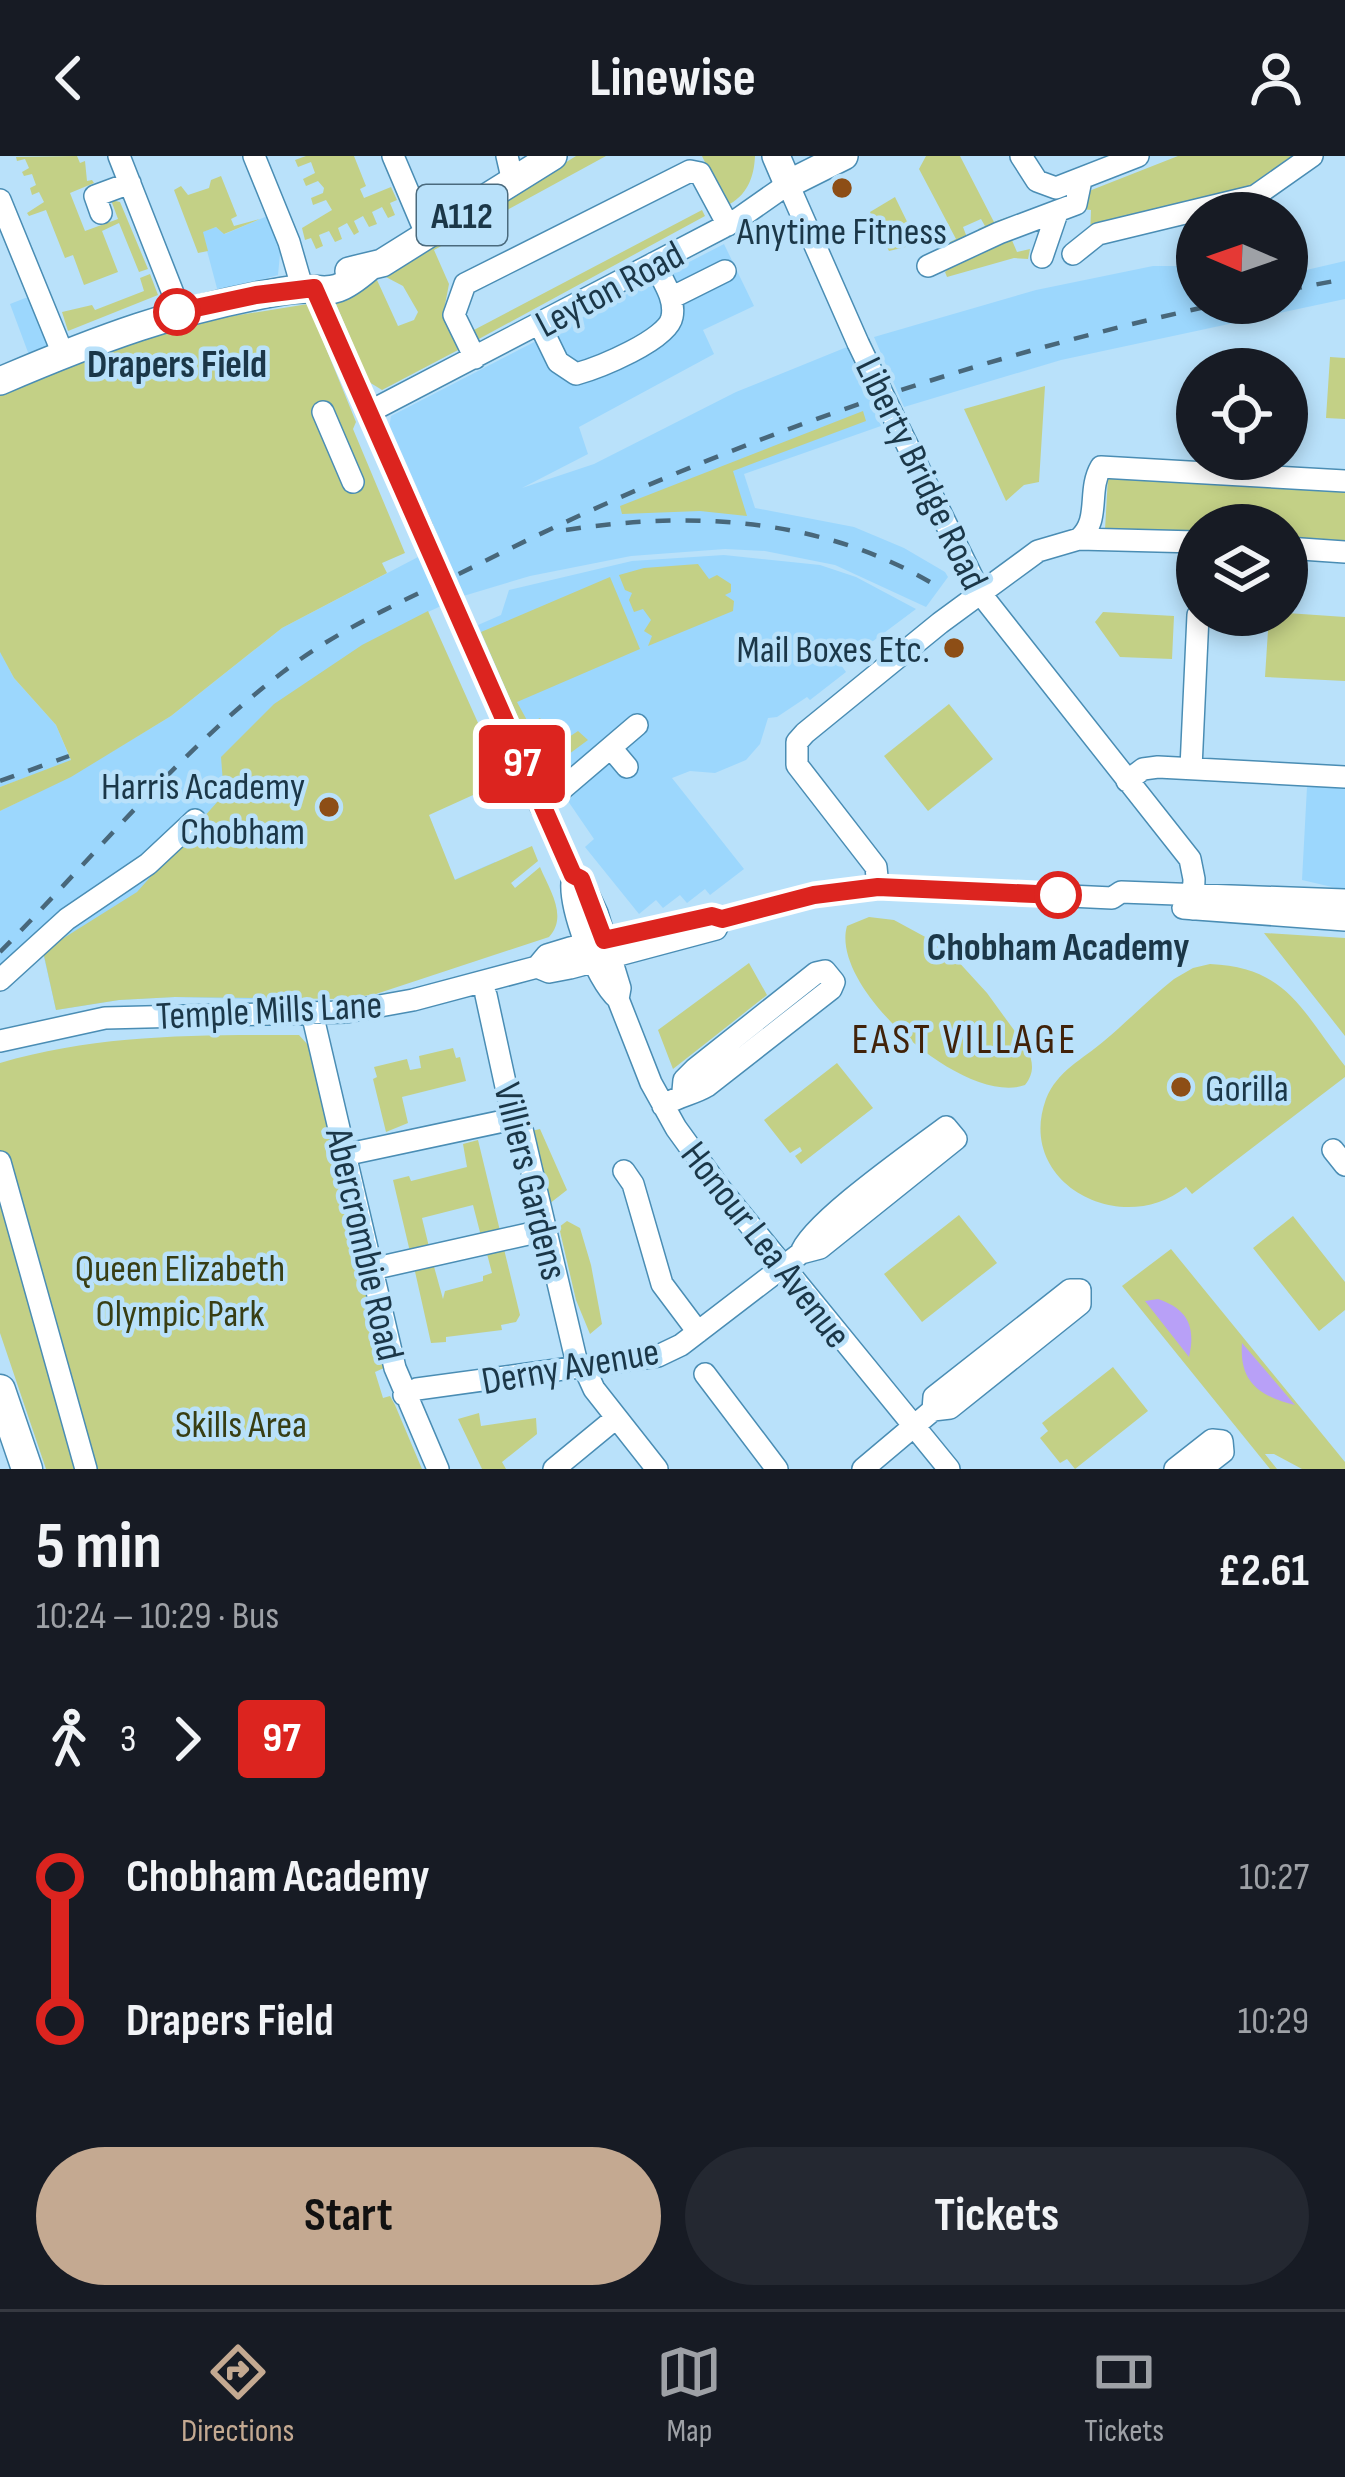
<!DOCTYPE html>
<html lang="en">
<head>
<meta charset="utf-8">
<style>
  :root { --surface:#171b24; --page:#242831; --text:#f1f3f6; --muted:#9ea1a6; --line:#363941; --accent:#c4a991 }
  body { margin:0; font-family:"Sofia Sans Condensed",sans-serif; background:var(--page); color:var(--text); height:100vh; display:flex; flex-direction:column; font-size:45px; white-space:nowrap }
  * { box-sizing:border-box; margin:0 }
  p { font-size:39px; color:var(--muted) }
  .icon { flex:none; width:66px; height:66px; fill:none; stroke:currentColor; stroke-width:2; stroke-linecap:round; stroke-linejoin:round }
  .map { position:relative; height:1313px; overflow:hidden }
  .details { display:flex; flex-direction:column; background:var(--surface); flex:1 }
  .details>* { flex:none }
  .badge { padding:0 24px; border-radius:9px; font-size:42px; line-height:78px }
  .needle { width:78px; rotate:272deg }
  .buttons { position:absolute; left:1176px; top:36px; display:grid; gap:24px }
  .buttons a { display:grid; place-items:center; width:132px; height:132px; border-radius:50%; background:var(--surface); box-shadow:0 6px 18px #0003; font-size:60px }
  .map>.badge { position:absolute; translate:-50% -50%; box-shadow:0 0 0 6px #fff }
  .legs { display:flex; align-items:center; gap:18px; height:132px; padding:0 36px; font-size:39px }
  .legs p { margin-inline-start:auto }
  .head { display:flex; align-items:center; justify-content:space-between; height:204px; padding:0 36px }
  h1 { font-size:66px; font-weight:700; line-height:90px }
  .primary-button { display:flex; gap:24px; margin-top:auto; padding:24px 36px }
  .primary-button a { flex:1; height:138px; border-radius:72px; background:var(--accent); color:#111; font-size:48px; font-weight:700; line-height:138px; text-align:center }
  .primary-button a+a { background:var(--page); color:var(--text) }
  ul { padding:0 36px; list-style:none }
  li { display:flex; align-items:center; gap:42px; height:144px; font-size:45px }
  li i { display:grid; place-items:center; width:18px; height:100%; margin:0 15px; background:currentColor }
  li i::after { content:''; width:30px; height:30px; margin:-15px; border:9px solid; border-radius:50%; background:var(--surface) }
  li p { margin-inline-start:auto }
  li:first-child i { background:linear-gradient(#0000 50%,currentColor 0) }
  li:last-child i { background:linear-gradient(currentColor 50%,#0000 0) }
  header { display:flex; justify-content:space-between; align-items:center; height:156px; padding:0 36px; background:var(--surface); font-size:54px; font-weight:700 }
  .tab-bar { display:flex; justify-content:space-around; align-items:center; height:168px; border-top:3px solid var(--line); background:var(--surface); font-size:33px; color:var(--muted) }
  .tab-bar a { display:grid; justify-items:center; gap:6px }
  .tab-bar .selected { color:var(--accent) }
  .map>svg:first-child { display:block }
  .built { fill:#9cd7fd }
  .green { fill:#c3d086 }
  .water { fill:#b8a0f7 }
  .lines { fill:none; stroke-linecap:round; stroke-linejoin:round }
  .minor-casing { stroke:#4a8db4; stroke-width:24 }
  .major-casing { stroke:#4a8db4; stroke-width:30 }
  .highway-casing { stroke:#4a8db4; stroke-width:33 }
  .minor { stroke:#fff; stroke-width:21 }
  .major { stroke:#fff; stroke-width:27 }
  .highway { stroke:#fff; stroke-width:30 }
  .rail { stroke:#48677a; stroke-width:4.5; stroke-dasharray:15 15; stroke-linecap:butt }
  .minor-bridge-casing { stroke:#4a8db4; stroke-width:24; stroke-linecap:butt }
  .minor-bridge { stroke:#fff; stroke-width:21 }
  .line-1-casing { stroke:#fff; stroke-width:27 }
  .line-1 { stroke:#dc241f; stroke-width:18 }
  .poi-dot { fill:#8d4e16; stroke:#b9e1fa; stroke-width:4.5 }
  .stop-1-dot { fill:#fff; stroke:#dc241f; stroke-width:6 }
  .labels { text-anchor:middle; stroke-width:9; stroke-linejoin:round; paint-order:stroke }
  .shield { fill:#b9e1fa; stroke:#4a6a7d; stroke-width:3 }
  .shield-label { font-size:36px; font-weight:bold; fill:#1b3748 }
  .poi-label { font-size:39px; fill:#1b3748; stroke:#b9e1fa; text-anchor:end }
  .street-label { font-size:39px; fill:#1b3748; stroke:#b9e1fa }
  .stop-label { font-size:39px; font-weight:bold; fill:#1b3748; stroke:#b9e1fa }
  .park-label { font-size:39px; fill:#383e14; stroke:#b9e1fa }
  .neighbourhood-label { font-size:42px; letter-spacing:3px; fill:#412209; stroke:#b9e1fa }
</style>
</head>
<body>
<header><svg class="icon" aria-label="back" viewBox="0 0 24 24"><path d="M15 5l-7 7 7 7"/></svg>Linewise<svg class="icon" aria-label="person" viewBox="0 0 24 24"><circle cx="12" cy="8" r="4"/><path d="M4 21q1-7 8-7t8 7"/></svg></header>
<div class="map">
<svg width="1345" height="1313" viewBox="0 0 1345 1313">
  <rect width="100%" height="100%" fill="#b9e1fa"/>
  <path class="built" d="M 272,58 L 281,87 L 278,119 L 218,136 L 202,76 L 216,71 L 225,78 Z
    M 724,88 L 754,150 L 703,174 L 714,198 L 579,271 L 588,298 L 522,332 L 594,308 L 736,236 L 847,191 L 881,270 L 744,318 L 755,352 L 854,371 L 904,392 L 945,416 L 948,421 L 926,451 L 835,409 L 765,395 L 725,393 L 631,400 L 530,420 L 460,441 L 389,272 L 391,260 Z
    M 1287,95 L 1296,97 L 1294,112 L 1302,115 L 1345,105 L 1345,143 L 1061,204 L 904,251 L 874,181 L 1036,134 L 1153,110 L 1197,110 L 1197,147 L 1287,147 Z
    M 33,139 L 53,189 L 29,199 L 10,148 Z
    M 724,399 L 820,409 L 856,421 L 916,453 L 841,509 L 846,516 L 810,544 L 807,541 L 777,561 L 768,562 L 760,588 L 746,604 L 715,617 L 690,615 L 672,622 L 744,713 L 710,739 L 705,733 L 687,747 L 680,739 L 663,752 L 656,744 L 639,758 L 585,691 L 594,683 L 531,591 L 478,469 L 501,459 L 509,434 L 632,405 Z
    M 420,400 L 441,450 L 428,456 L 429,660 L 454,724 L 495,706 L 524,745 L 289,844 L 175,841 L 119,844 L 56,854 L 43,797 L 0,822 L 0,655 L 71,620 L 171,560 L 282,472 Z
    M 0,495 L 14,522 L 56,569 L 71,605 L 0,631 Z
    M 1307,631 L 1345,631 L 1345,734 L 1302,724 Z"/>
  <path class="green" d="M 77,0 L 80,7 L 85,5 L 87,25 L 92,24 L 94,27 L 70,37 L 85,75 L 118,63 L 111,44 L 120,46 L 148,113 L 139,116 L 119,67 L 102,75 L 118,116 L 84,129 L 73,99 L 65,102 L 46,54 L 29,60 L 27,57 L 44,46 L 39,36 L 32,39 L 30,32 L 36,29 L 32,18 L 24,20 L 22,16 L 29,12 L 25,3 L 17,5 L 16,1 Z
    M 306,0 L 354,0 L 366,30 L 360,33 L 364,42 L 391,31 L 397,44 L 390,47 L 395,59 L 388,62 L 382,51 L 372,56 L 377,68 L 369,71 L 363,60 L 354,65 L 359,76 L 354,79 L 347,67 L 338,72 L 342,83 L 335,86 L 329,75 L 319,79 L 323,90 L 316,93 L 311,82 L 305,84 L 302,72 L 332,54 L 326,44 L 313,49 L 311,42 L 323,37 L 324,32 L 318,25 L 306,30 L 303,23 L 315,17 L 311,6 L 298,11 L 295,4 Z
    M 576,0 L 606,0 L 434,94 L 449,128 L 443,159 L 460,193 L 382,234 L 369,226 L 336,148 L 377,124 L 398,170 L 414,164 L 418,156 L 403,130 L 384,120 Z
    M 702,0 L 755,0 C 754,22 747,40 726,50 Z
    M 926,0 L 960,0 L 994,66 L 1011,60 L 1013,65 L 980,79 L 978,73 L 985,70 L 981,63 L 963,71 L 968,84 L 950,92 L 948,87 L 956,83 L 919,13 Z
    M 1178,0 L 1301,0 L 1254,32 L 1188,45 L 1090,81 L 1091,54 L 1082,53 L 1089,35 Z
    M 221,20 L 237,60 L 231,63 L 234,70 L 260,63 L 224,78 L 216,71 L 203,76 L 208,95 L 198,97 L 174,34 L 181,30 L 188,39 L 209,32 L 211,24 Z
    M 895,41 L 918,88 L 889,95 L 870,56 Z
    M 702,54 L 705,60 L 477,184 L 472,175 Z
    M 1011,82 L 1017,96 L 1030,93 L 1028,103 L 1014,102 L 947,121 L 945,116 L 952,109 Z
    M 150,118 L 158,139 L 68,175 L 62,156 L 92,149 L 95,154 L 144,135 L 140,122 Z
    M 308,148 L 356,266 L 353,273 L 405,397 L 382,407 L 387,417 L 282,472 L 171,560 L 71,621 L 0,655 L 0,631 L 71,604 L 56,569 L 14,522 L 0,496 L 0,239 L 116,190 L 183,168 Z
    M 1330,201 L 1345,202 L 1345,263 L 1326,262 Z
    M 1045,230 L 1039,326 L 1024,329 L 1006,345 L 964,253 Z
    M 863,255 L 866,265 L 733,315 L 747,360 L 700,355 L 622,358 L 620,350 Z
    M 1108,321 L 1345,334 L 1345,387 L 1287,384 L 1287,369 L 1197,369 L 1197,379 L 1105,374 Z
    M 698,408 L 709,423 L 717,419 L 731,428 L 731,436 L 725,439 L 734,445 L 733,455 L 648,490 L 652,480 L 644,475 L 651,464 L 643,453 L 634,456 L 629,444 L 632,437 L 625,434 L 619,419 L 644,412 Z
    M 610,421 L 640,493 L 517,546 L 529,568 L 540,562 L 552,579 L 562,572 L 569,581 L 578,575 L 588,584 L 546,615 L 531,591 L 481,476 Z
    M 428,455 L 504,625 L 429,659 L 455,724 L 532,690 L 538,705 L 511,727 L 515,732 L 540,711 C 550,735 568,760 549,781 L 376,838 L 345,843 L 175,841 L 119,844 L 56,854 L 43,795 L 137,736 L 219,644 L 223,627 L 221,601 L 274,548 L 362,489 Z
    M 1103,456 L 1174,460 L 1172,503 L 1120,501 L 1095,466 Z
    M 1287,457 L 1345,461 L 1345,525 L 1265,521 L 1269,459 Z
    M 949,548 L 993,603 L 928,655 L 884,600 Z
    M 869,761 L 894,764 L 929,783 L 934,779 L 987,837 L 1027,892 C 1033,906 1035,916 1025,929 C 965,951 829,832 847,770 Z
    M 1264,777 L 1345,782 L 1345,880 Z
    M 749,807 L 767,839 L 673,913 L 658,874 Z
    M 1210,808 C 1287,811 1302,855 1345,910 L 1345,921 L 1192,1038 L 1186,1031 C 1121,1083 1015,1027 1046,943 C 1057,915 1083,903 1104,885 C 1128,865 1150,842 1174,823 L 1193,812 Z
    M 299,879 L 308,889 L 384,1212 L 375,1216 L 383,1242 L 390,1240 L 395,1249 L 422,1313 L 46,1313 L 0,1177 L 0,907 C 98,878 198,879 299,879 Z
    M 453,892 L 456,902 L 460,901 L 466,925 L 402,941 L 408,967 L 386,976 L 373,923 L 377,921 L 374,911 L 407,903 L 410,914 L 421,912 L 419,900 Z
    M 837,907 L 873,952 L 801,1008 L 795,1000 L 802,995 L 800,991 L 790,997 L 764,964 Z
    M 540,973 L 567,1034 L 549,1048 L 527,976 Z
    M 478,984 L 501,1079 L 482,1084 L 473,1049 L 422,1062 L 430,1095 L 411,1100 L 393,1024 L 409,1020 L 411,1025 L 467,1011 L 463,988 Z
    M 959,1059 L 997,1107 L 922,1166 L 884,1118 Z
    M 1293,1060 L 1345,1126 L 1345,1154 L 1319,1175 L 1253,1092 Z
    M 567,1065 L 580,1072 L 591,1109 L 602,1168 L 590,1178 L 576,1144 L 559,1071 Z
    M 503,1089 L 520,1159 L 516,1166 L 501,1169 L 502,1174 L 446,1181 L 446,1186 L 431,1187 L 414,1111 L 433,1107 L 443,1143 L 445,1135 L 483,1125 L 483,1120 L 492,1117 L 486,1094 Z
    M 1171,1093 L 1345,1306 L 1345,1313 L 1302,1313 L 1274,1298 L 1265,1298 L 1277,1313 L 1270,1313 L 1122,1130 Z
    M 1113,1211 L 1148,1255 L 1075,1313 L 1067,1303 L 1060,1307 L 1040,1282 L 1048,1275 L 1042,1267 Z
    M 479,1257 L 481,1270 L 536,1262 L 537,1278 L 502,1306 L 506,1313 L 482,1313 L 458,1263 Z"/>
  <path class="water" d="M 1158,1143 C 1188,1153 1196,1171 1189,1201 L 1145,1145 Z
    M 1242,1187 L 1295,1249 C 1260,1240 1239,1227 1242,1187 Z"/>
  <g class="lines">
    <g class="minor-casing">
      <path id="minor" d="M 119,0 L 180,155
        M 254,0 L 289,86 L 302,131
        M 393,0 L 427,80
        M 507,0 L 513,26
        M 1021,0 L 1037,25 L 1056,32 L 1138,0
        M 0,44 L 63,198
        M 101,57 L 95,40 L 130,27
        M 1073,98 L 1098,78 L 1255,40 L 1312,0
        M 1042,101 L 1057,57
        M 928,110 L 999,77 L 1076,48 L 1081,24
        M 313,132 L 421,371
        M 671,142 L 725,115
        M 540,169 L 558,206 L 576,218 C 598,212 668,184 672,161 C 676,142 662,124 654,107
        M 475,202 L 454,159 L 465,128 L 690,15 L 700,17 L 728,69
        M 323,256 L 353,326
        M 369,256 L 735,65 L 788,28 L 858,187
        M 895,264 L 980,437 L 1190,703 L 1194,723 L 1193,753
        M 1079,383 C 1101,364 1087,335 1101,311 L 1345,325
        M 1287,392 L 1345,396
        M 455,453 L 573,719 C 566,747 596,824 618,843
        M 611,592 L 627,611
        M 1191,612 L 1198,459
        M 1127,625 L 1143,613 L 1158,611 L 1345,621
        M 541,651 L 637,569
        M 573,719 L 581,723 L 597,757 L 620,832 L 618,843 L 651,927 L 676,972 L 718,1030 L 949,1313
        M 878,731 L 876,711 L 797,609 L 797,586 L 805,577 L 940,467 L 1038,395 L 1079,383 L 1197,386
        M 1183,752 L 1345,764
        M 537,811 L 547,799 L 570,792 L 712,760 L 722,763 L 814,739 L 878,731 L 1112,742 L 1121,736 L 1345,744
        M 0,824 L 67,763 L 148,708 L 195,664
        M 486,839 L 513,963 L 521,969 L 578,1212
        M 312,857 L 395,1212 L 438,1313
        M 0,885 L 105,862 L 346,856 L 413,844 L 537,811 L 549,816 L 570,812 L 716,773 L 718,769
        M 663,950 C 679,939 692,939 707,930 L 831,833 L 834,826 L 825,815 L 816,817 L 695,913 L 684,924 L 683,935
        M 1333,994 L 1345,1009
        M 344,999 L 513,963
        M 0,1006 L 86,1313
        M 624,1015 L 633,1028 L 662,1128 L 698,1176
        M 372,1113 L 546,1074
        M 584,1211 L 594,1233 L 657,1313
        M 705,1218 L 777,1313
        M 404,1239 L 417,1233 L 658,1200 L 681,1189 L 801,1097 L 820,1092 L 956,983 L 946,971 C 917,993 808,1069 801,1097
        M 554,1313 L 616,1262
        M 863,1313 L 933,1254 L 934,1241 L 1070,1134 L 1080,1134 L 1080,1148 L 950,1252 L 933,1254
        M 1175,1313 L 1212,1284 L 1222,1285 L 1223,1296 L 1201,1313"/>
    </g>
    <g class="major-casing">
      <path id="major" d="M 776,0 L 788,28 L 844,0
        M 349,115 L 382,107 L 553,0
        M 0,225 C 98,183 178,153 283,135 C 328,127 326,148 368,112"/>
    </g>
    <g class="highway-casing">
      <path id="highway" d="M 0,1234 L 27,1313"/>
    </g>
    <use href="#minor" class="minor"/>
    <use href="#major" class="major"/>
    <use href="#highway" class="highway"/>
    <path class="rail" d="M 1287,134 L 1345,123
      M 566,374 C 695,354 827,362 940,432
      M 0,625 L 69,600
      M 0,796 C 93,702 177,597 283,516 C 342,470 415,440 481,407 C 717,288 965,203 1223,147"/>
    <g class="minor-bridge-casing">
      <path id="minor-bridge" d="M 858,187 L 895,264
        M 421,371 L 455,453"/>
    </g>
    <use href="#minor-bridge" class="minor-bridge"/>
  </g>
  <g class="lines">
    <g class="line-1-casing">
      <path id="line-1" d="M 177,156 L 256,139 L 314,132 L 573,719 L 581,723 L 604,784 L 712,760 L 722,763 L 814,739 L 878,731 L 1058,739"/>
    </g>
    <use href="#line-1" class="line-1"/>
  </g>
  <g class="poi-dot">
    <circle cx="842" cy="32" r="12"/>
    <circle cx="954" cy="492" r="12"/>
    <circle cx="329" cy="651" r="12"/>
    <circle cx="1181" cy="931" r="12"/>
  </g>
  <g class="stop-1-dot">
    <circle cx="177" cy="156" r="21"/>
    <circle cx="1058" cy="739" r="21"/>
  </g>
  <g class="labels">
    <rect class="shield" x="417" y="29" width="90" height="60" rx="9"/>
    <g class="shield-label">
      <text x="462" y="72">A112</text>
    </g>
    <g class="poi-label">
      <text x="842" y="88" text-anchor="middle">Anytime Fitness</text>
      <text x="930" y="506">Mail Boxes Etc.</text>
      <text x="305" y="643">Harris Academy<tspan x="305" dy="45">Chobham</tspan></text>
      <text x="1205" y="945" text-anchor="start">Gorilla</text>
    </g>
    <g class="street-label">
      <text transform="translate(609 132) rotate(-28)" y="14">Leyton Road</text>
      <text transform="translate(923 317) rotate(64)" y="14">Liberty Bridge Road</text>
      <text transform="translate(269 853) rotate(-3)" y="14">Temple Mills Lane</text>
      <text transform="translate(532 1025) rotate(76)" y="14">Villiers Gardens</text>
      <text transform="translate(366 1088) rotate(77)" y="14">Abercrombie Road</text>
      <text transform="translate(767 1088) rotate(52)" y="14">Honour Lea Avenue</text>
      <text transform="translate(570 1209) rotate(-10)" y="14">Derny Avenue</text>
    </g>
    <g class="stop-label">
      <text x="177" y="221">Drapers Field</text>
      <text x="1058" y="804">Chobham Academy</text>
    </g>
    <g class="park-label">
      <text x="180" y="1125">Queen Elizabeth<tspan x="180" dy="45">Olympic Park</tspan></text>
      <text x="241" y="1281">Skills Area</text>
    </g>
    <g class="neighbourhood-label">
      <text x="965" y="897">EAST VILLAGE</text>
    </g>
  </g>
</svg>
<div class="buttons">
<a><svg class="needle" viewBox="-14 -14 28 28"><path d="M0-13l5 13h-10z" fill="#e53935"/><path d="M0 13l5-13h-10z" fill="#9ea1a6"/></svg></a>
<a><svg class="icon" aria-label="locate" viewBox="0 0 24 24"><circle cx="12" cy="12" r="6"/><path d="M12 2v4M12 18v4M2 12h4M18 12h4"/></svg></a>
<a><svg class="icon" aria-label="layers" viewBox="0 0 24 24"><path d="M12 4l9 5-9 5-9-5zM3 14l9 5 9-5"/></svg></a>
</div>
<b class="badge" style="left:522px;top:608px;background:#dc241f;color:#fff">97</b>
</div>
<section class="details">
<div class="head"><div><h1>5 min</h1><p>10:24 – 10:29 · Bus</p></div><b>£2.61</b></div>
<div class="legs"><svg class="icon" aria-label="walk" viewBox="0 0 24 24"><circle cx="13" cy="4" r="2"/><path d="M13 8l-2 6 4 7M11 14l-3 7M7 12l3-4h3l4 4"/></svg>3<svg class="icon" aria-label="forward" viewBox="0 0 24 24"><path d="M9 5l7 7-7 7"/></svg><b class="badge" style="background:#dc241f;color:#fff">97</b></div>
<ul>
<li><i style="color:#dc241f"></i><b>Chobham Academy</b><p>10:27</p></li>
<li><i style="color:#dc241f"></i><b>Drapers Field</b><p>10:29</p></li>
</ul>
<div class="primary-button"><a>Start</a><a>Tickets</a></div>
</section>
<nav class="tab-bar">
<a class="selected"><svg class="icon" aria-label="directions" viewBox="0 0 24 24"><path d="M12 3l9 9-9 9-9-9zM9 14v-3h6M13 9l2 2-2 2"/></svg>Directions</a>
<a><svg class="icon" aria-label="map" viewBox="0 0 24 24"><path d="M3 6l6-2 6 2 6-2v14l-6 2-6-2-6 2zM9 4v14M15 6v14"/></svg>Map</a>
<a><svg class="icon" aria-label="tickets" viewBox="0 0 24 24"><path d="M3 7h18v10H3zM15 7v10"/></svg>Tickets</a>
</nav>
</body>
</html>
